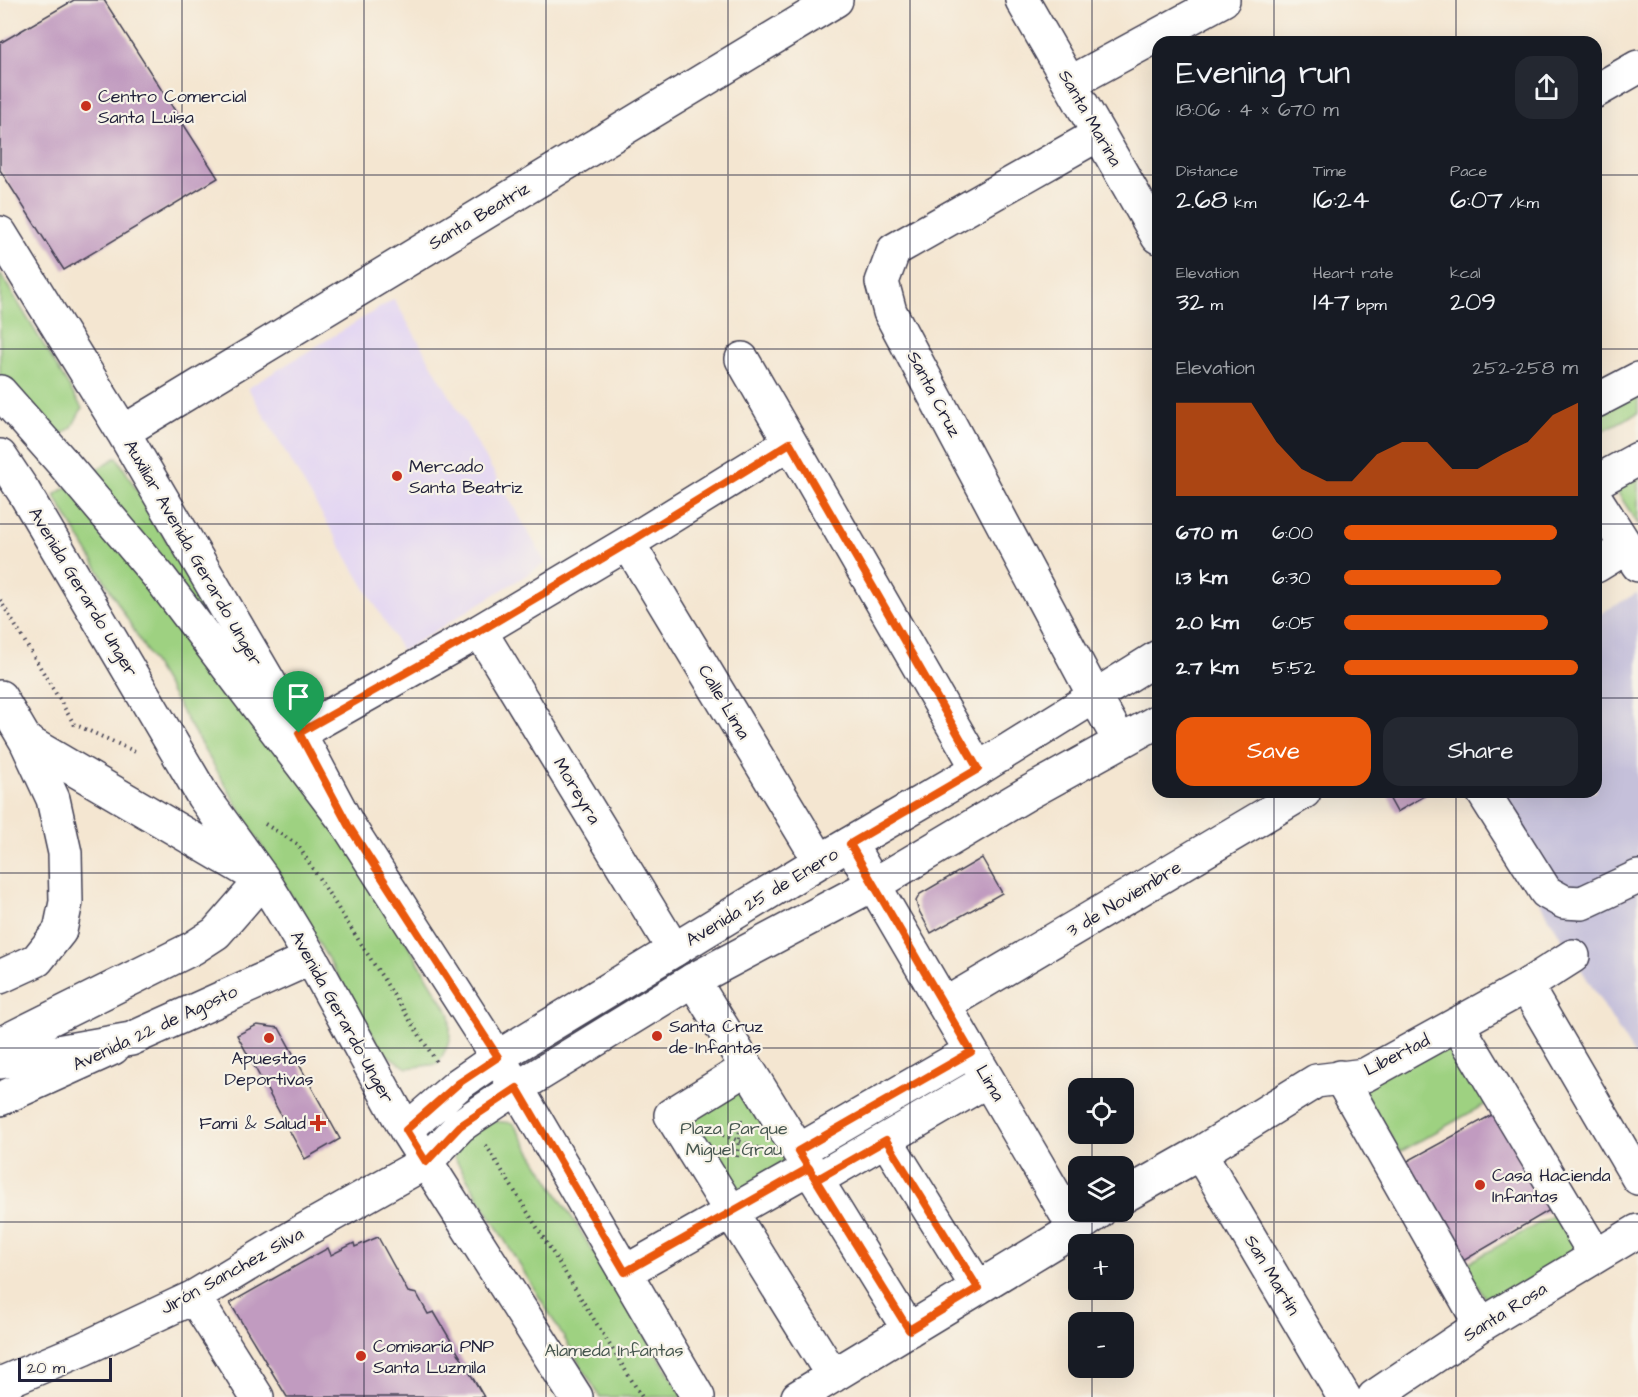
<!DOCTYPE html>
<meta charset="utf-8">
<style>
:root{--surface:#171b24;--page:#242831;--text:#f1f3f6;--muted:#9ea1a6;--accent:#ea580c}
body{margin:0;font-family:"Architects Daughter",sans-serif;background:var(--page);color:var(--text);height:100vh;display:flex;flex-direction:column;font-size:22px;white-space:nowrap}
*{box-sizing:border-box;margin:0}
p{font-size:20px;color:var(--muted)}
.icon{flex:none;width:33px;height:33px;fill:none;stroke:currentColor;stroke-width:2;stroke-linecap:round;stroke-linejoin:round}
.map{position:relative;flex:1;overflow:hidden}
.drawer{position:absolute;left:1152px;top:36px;width:450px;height:762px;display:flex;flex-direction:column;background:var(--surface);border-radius:18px;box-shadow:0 6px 24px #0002}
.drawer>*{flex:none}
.controls{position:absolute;left:1068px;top:1078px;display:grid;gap:12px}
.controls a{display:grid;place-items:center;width:66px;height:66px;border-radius:12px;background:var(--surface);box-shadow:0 6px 24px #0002;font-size:30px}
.scale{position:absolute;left:18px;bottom:15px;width:94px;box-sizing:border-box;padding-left:6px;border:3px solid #22223b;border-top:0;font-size:16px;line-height:21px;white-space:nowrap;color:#22223b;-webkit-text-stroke:4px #f7f3e8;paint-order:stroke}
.pin{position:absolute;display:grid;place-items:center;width:51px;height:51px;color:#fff;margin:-62px -26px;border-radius:50% 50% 50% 0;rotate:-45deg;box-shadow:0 0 6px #0007}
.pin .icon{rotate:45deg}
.round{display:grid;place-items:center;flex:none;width:63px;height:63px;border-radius:18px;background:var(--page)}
.summary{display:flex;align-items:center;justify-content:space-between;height:102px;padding:0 24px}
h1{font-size:33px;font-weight:600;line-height:45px}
.figures{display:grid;grid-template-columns:repeat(3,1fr);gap:9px;height:102px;padding:6px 24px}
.figures div{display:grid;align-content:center}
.figures b{font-size:26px;font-weight:600}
.figures small{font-size:16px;font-weight:400}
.figures p{font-size:16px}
.chart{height:168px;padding:12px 24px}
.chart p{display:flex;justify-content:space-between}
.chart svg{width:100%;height:108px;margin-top:6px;fill:var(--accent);opacity:.7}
.action{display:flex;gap:12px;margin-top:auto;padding:12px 24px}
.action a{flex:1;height:69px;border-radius:18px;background:var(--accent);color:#fff;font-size:24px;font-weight:600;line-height:69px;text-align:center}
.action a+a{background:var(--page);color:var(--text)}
ul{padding:0 24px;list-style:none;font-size:20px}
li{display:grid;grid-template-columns:96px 72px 1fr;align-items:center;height:45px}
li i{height:15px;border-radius:8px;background:var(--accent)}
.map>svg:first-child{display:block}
</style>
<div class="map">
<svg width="1638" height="1397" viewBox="0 0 1638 1397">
<rect width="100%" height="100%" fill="#f7f3e8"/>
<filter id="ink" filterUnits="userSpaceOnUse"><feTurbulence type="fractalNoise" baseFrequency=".0167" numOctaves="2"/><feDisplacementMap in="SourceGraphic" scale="12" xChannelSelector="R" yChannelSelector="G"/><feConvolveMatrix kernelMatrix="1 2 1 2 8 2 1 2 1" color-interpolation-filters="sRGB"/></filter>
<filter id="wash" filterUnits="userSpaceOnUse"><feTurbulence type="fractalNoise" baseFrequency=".008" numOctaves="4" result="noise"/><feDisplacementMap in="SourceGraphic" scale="24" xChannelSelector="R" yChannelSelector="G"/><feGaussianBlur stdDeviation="1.35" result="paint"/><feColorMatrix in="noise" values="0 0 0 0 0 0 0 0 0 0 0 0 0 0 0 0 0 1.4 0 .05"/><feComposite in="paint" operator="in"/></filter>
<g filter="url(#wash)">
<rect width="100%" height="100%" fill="#f4e6d1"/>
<path fill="#e2d4f3" d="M394,299L546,563L402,651L248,388Z"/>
<path fill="#c5c0da" d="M1637,593L1638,595V1061L1471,792H1596V616Z"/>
<path fill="#9ed181" stroke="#607a5e" stroke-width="1.5" d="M0,273L82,408L72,427L54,440L0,394Z
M1638,386V413L1596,434V410Z
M117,457L450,1015V1041L438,1064L407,1068L383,1052L54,495Z
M1638,467V524L1611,482Z
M1452,1036L1491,1101L1400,1152L1360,1087Z
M740,1072L796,1162L726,1203L671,1115Z
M470,1119L513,1123L684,1397H600L454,1157Z
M1559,1212L1581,1251L1489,1304L1464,1265Z"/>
<g id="blocks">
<path fill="#c19bc0" d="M74,0H104L218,178L64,270L0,170V43Z
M1386,792H1432L1397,812Z
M982,858L1002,893L931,933L918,909L916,901L920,894Z
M257,1025L279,1028L340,1139L305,1159L237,1035Z
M1499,1111L1555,1207L1463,1261L1404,1163Z
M378,1237L408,1292L417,1294L428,1314L434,1312L484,1397H287L230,1303L328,1248L331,1255L354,1243L355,1247Z"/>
</g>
</g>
<g filter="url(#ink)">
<use href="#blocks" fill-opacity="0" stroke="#423f52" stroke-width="1.5"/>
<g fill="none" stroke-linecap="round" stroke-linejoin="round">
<defs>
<path id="minor" d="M1022,0L1158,237
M1070,83L1223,0
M1596,91L1638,67
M1099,134L894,250L882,282L890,312L1095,697L1120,741
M0,233L123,432L299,733L348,825L517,1088
M742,359L978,769
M123,432L836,0
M1596,499L1638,565
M628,543L820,861
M1596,566L1627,547
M480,631L674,950
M299,733L480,631L628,543L790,443
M1483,792L1546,892L1564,902L1582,903L1638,877
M850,844L1075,1229
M693,980L909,1330
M1526,986L1638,1178
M944,1005L1304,792
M1457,1024L1596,1256
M747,1068L671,1115L833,1376
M1340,1077L1481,1325
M0,1099L113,1048
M886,1140L978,1288
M798,1151L971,1051
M1200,1153L1344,1397
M816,1180L988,1080
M1124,1196L1200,1153L1316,1081L1365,1075L1526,986L1573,956
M625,1272L809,1168
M194,1297L257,1397
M0,1384L83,1349L194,1297L305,1230L426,1162
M798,1397L1075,1229L1099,1212
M1374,1397L1481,1325L1638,1231"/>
<path id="major" d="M0,392L62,462L161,579L348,825
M1596,401L1638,379
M0,456L24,492L203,796L263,879L311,958L406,1130L576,1397
M1596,482L1638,459
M0,697L26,741L251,873
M0,977L37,960L60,931L66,902L65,853L53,799L26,741
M0,1044L193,948L216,933L263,879
M0,1062L131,1039L311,958
M517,1088L698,1397
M406,1130L459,1084L498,1057L820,861L978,769L1158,657
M426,1162L460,1126L470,1119L517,1088L693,980L887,877L1028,793L1158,721"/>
</defs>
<use href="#minor" stroke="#423f52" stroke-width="36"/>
<use href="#major" stroke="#423f52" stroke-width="36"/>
<path stroke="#423f52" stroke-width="4" stroke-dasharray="1.5 4.5" stroke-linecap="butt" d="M0,600L74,724L138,753
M265,824L297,844L436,1061
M723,1135L758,1148
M486,1145L642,1397
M737,1157L741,1119"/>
<use href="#minor" stroke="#fff" stroke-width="33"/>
<use href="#major" stroke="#fff" stroke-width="33"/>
</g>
</g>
<g fill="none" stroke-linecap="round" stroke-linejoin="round" filter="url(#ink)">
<defs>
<path id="route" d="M299,733L348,825L498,1057L459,1083L406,1130L426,1162L460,1126L517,1088L625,1272L809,1168L816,1180L886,1140L978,1288L909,1330L798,1151L971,1052L850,844L978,769L790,443L628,543L480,631L299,733"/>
</defs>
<use href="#route" stroke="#fff" stroke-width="12"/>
<use href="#route" stroke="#ea580c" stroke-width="8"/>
</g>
<path fill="none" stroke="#22223b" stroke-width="1.5" stroke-opacity="0.55" d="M182,0V1397M364,0V1397M546,0V1397M728,0V1397M910,0V1397M1092,0V1089M1274,0V42M1456,0V42M0,175H1158M1596,175H1638M0,349H1158M1596,349H1638M0,524H1158M1596,524H1638M0,698H1158M1596,698H1638M1274,792V1397M1456,792V1397M0,873H1638M0,1048H1638M1092,1134V1167M1092,1212V1245M0,1222H1638M1092,1290V1323M1092,1368V1397"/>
<g fill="#c8321e" stroke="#f7f3e8" stroke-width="2">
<circle cx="86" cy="106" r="6"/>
<circle cx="397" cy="476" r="6"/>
<circle cx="657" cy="1036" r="6"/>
<circle cx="269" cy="1038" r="6"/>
<path d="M315 1114h6v6h6v6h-6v6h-6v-6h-6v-6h6z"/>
<circle cx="1480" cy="1185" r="6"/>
<circle cx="361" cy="1356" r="6"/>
</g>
<g text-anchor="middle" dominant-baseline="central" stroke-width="4.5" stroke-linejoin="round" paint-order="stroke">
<g font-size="18" fill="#22223b" stroke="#f7f3e8" text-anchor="start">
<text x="98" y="96">Centro Comercial<tspan x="98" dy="21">Santa Luisa</tspan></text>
<text x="409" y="466">Mercado<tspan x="409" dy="21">Santa Beatriz</tspan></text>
<text x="669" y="1026">Santa Cruz<tspan x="669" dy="21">de Infantas</tspan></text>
<text x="269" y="1058" text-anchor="middle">Apuestas<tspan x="269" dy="21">Deportivas</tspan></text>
<text x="306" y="1123" text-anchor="end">Fami &amp; Salud</text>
<text x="1492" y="1175">Casa Hacienda<tspan x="1492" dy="21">Infantas</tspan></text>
<text x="373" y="1346">Comisaría PNP<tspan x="373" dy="21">Santa Luzmila</tspan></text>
</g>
<g font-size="18" fill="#22223b" stroke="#f7f3e8">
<text transform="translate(1090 118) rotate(60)">Santa Marina</text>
<text transform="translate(479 216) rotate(-31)">Santa Beatriz</text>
<text transform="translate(934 394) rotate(62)">Santa Cruz</text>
<text transform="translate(193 553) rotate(60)">Auxiliar Avenida Gerardo Unger</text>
<text transform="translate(83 592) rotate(59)">Avenida Gerardo Unger</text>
<text transform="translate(724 702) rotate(59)">Calle Lima</text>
<text transform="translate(577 791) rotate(59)">Moreyra</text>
<text transform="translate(762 897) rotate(-31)">Avenida 25 de Enero</text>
<text transform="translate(1124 899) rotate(-31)">3 de Noviembre</text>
<text transform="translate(342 1017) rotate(61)">Avenida Gerardo Unger</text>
<text transform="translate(155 1028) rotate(-25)">Avenida 22 de Agosto</text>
<text transform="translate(1397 1055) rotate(-27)">Libertad</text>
<text transform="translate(990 1083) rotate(59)">Lima</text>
<text transform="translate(232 1271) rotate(-29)">Jirón Sanchez Silva</text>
<text transform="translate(1272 1275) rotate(59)">San Martín</text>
<text transform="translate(1505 1312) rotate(-32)">Santa Rosa</text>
</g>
<g font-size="18" fill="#475750" stroke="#f7f3e8">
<text x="734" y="1128">Plaza Parque<tspan x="734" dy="21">Miguel Grau</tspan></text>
<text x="614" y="1350">Alameda Infantas</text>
</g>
</g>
</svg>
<div class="controls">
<a><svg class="icon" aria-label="locate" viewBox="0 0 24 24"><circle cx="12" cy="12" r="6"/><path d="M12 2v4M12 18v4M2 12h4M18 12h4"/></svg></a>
<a><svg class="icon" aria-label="layers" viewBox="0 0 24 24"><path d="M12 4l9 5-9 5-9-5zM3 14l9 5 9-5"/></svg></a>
<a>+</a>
<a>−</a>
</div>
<div class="scale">20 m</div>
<div class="pin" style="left:299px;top:733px;background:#1e9e55"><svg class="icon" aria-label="arrive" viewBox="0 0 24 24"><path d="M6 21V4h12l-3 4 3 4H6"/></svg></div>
<section class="drawer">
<div class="summary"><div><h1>Evening run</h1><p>18:06 · 4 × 670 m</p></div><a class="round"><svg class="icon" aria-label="share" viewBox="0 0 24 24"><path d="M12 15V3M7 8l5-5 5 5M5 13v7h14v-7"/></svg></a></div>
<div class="figures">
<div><p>Distance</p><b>2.68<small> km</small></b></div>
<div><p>Time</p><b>16:24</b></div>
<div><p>Pace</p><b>6:07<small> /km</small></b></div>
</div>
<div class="figures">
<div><p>Elevation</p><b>32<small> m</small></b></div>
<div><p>Heart rate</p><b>147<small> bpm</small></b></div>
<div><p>kcal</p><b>209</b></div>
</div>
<div class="chart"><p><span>Elevation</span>252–258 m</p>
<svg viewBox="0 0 160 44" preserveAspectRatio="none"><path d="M0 44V6L10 6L20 6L30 6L40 22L50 33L60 38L70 38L80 27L90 22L100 22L110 33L120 33L130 27L140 22L150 11L160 6V44z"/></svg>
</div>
<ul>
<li><b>670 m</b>6:00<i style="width:91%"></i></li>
<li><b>1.3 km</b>6:30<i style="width:67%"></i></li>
<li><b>2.0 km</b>6:05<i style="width:87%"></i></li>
<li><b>2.7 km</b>5:52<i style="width:100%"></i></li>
</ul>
<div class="action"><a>Save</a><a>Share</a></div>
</section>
</div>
